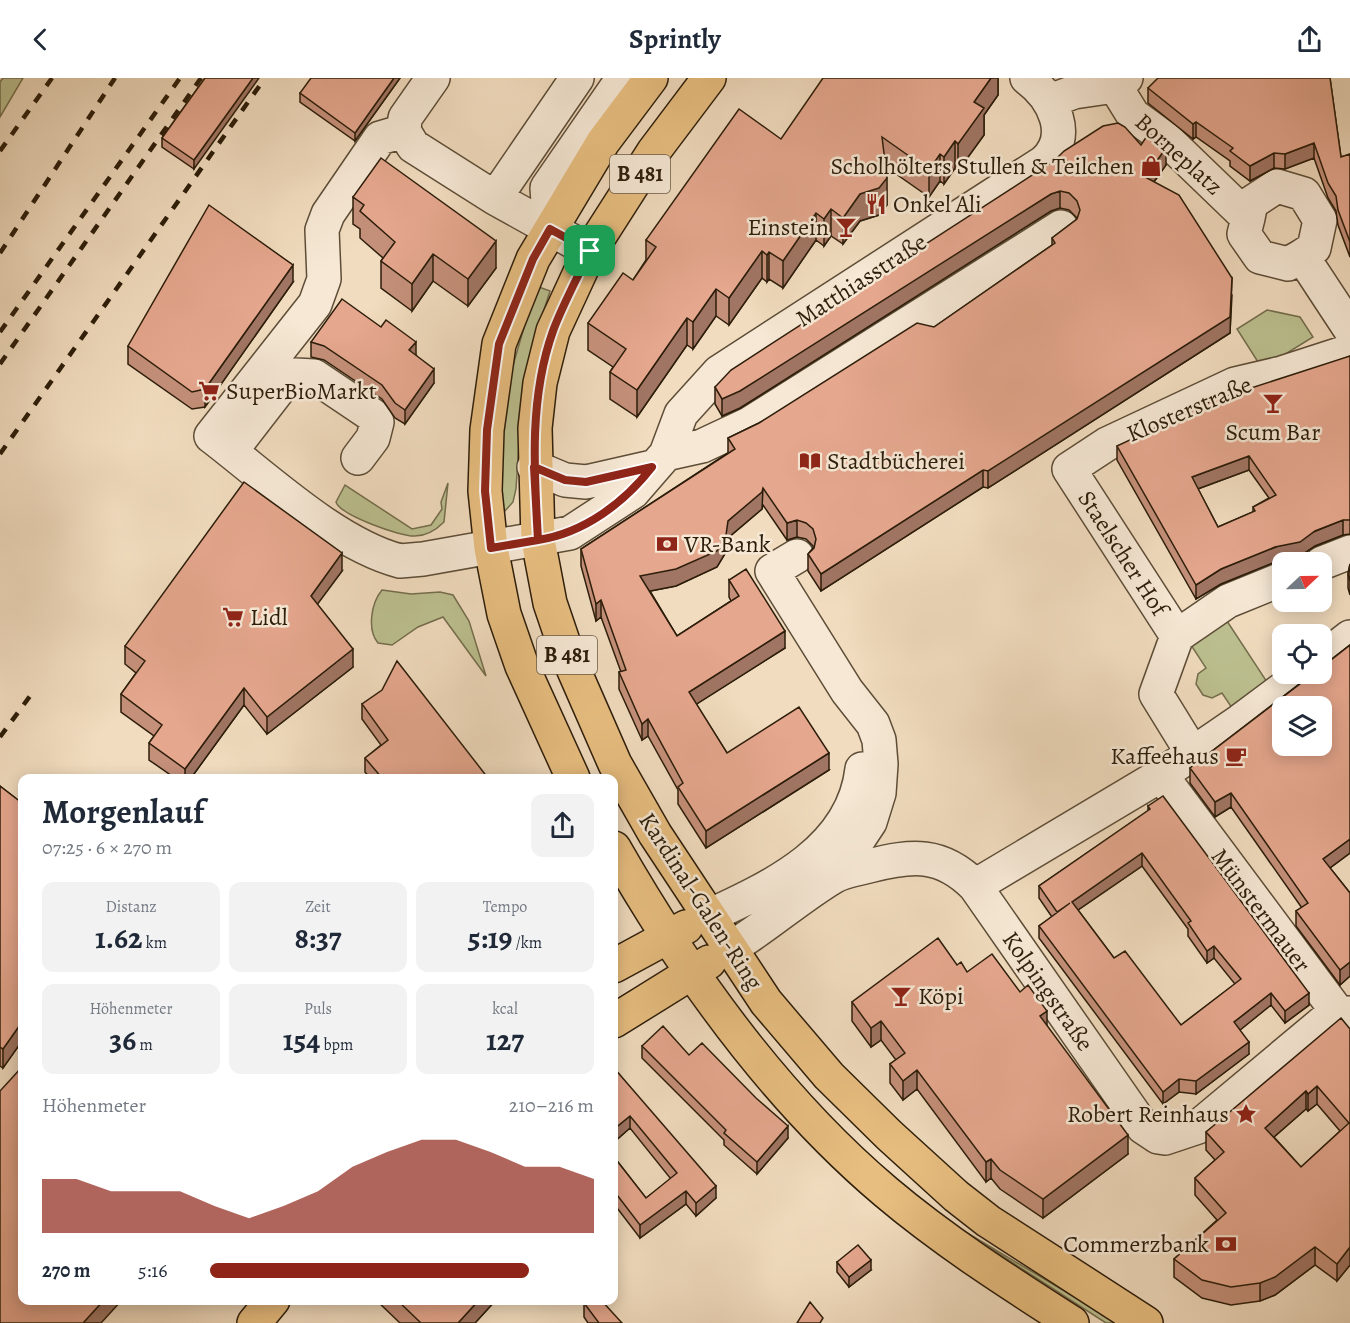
<!DOCTYPE html>
<html lang="de">
<meta charset="utf-8">
<style>
:root{--surface:#fff;--page:#f2f2f3;--text:#1f2937;--muted:#747a83;--accent:#8f2418}
body{margin:0;font-family:Alegreya,serif;background:var(--page);color:var(--text);height:100vh;display:flex;flex-direction:column;font-size:22px;white-space:nowrap}
*{box-sizing:border-box;margin:0}
p{font-size:20px;color:var(--muted)}
.icon{flex:none;width:33px;height:33px;fill:none;stroke:currentColor;stroke-width:2;stroke-linecap:round;stroke-linejoin:round}
.map{position:relative;flex:1;overflow:hidden}
.drawer{position:absolute;left:18px;top:696px;width:600px;height:531px;display:flex;flex-direction:column;background:var(--surface);border-radius:12px;box-shadow:0 3px 15px #0003}
.drawer>*{flex:none}
.needle{width:39px;rotate:68deg}
.controls{position:absolute;left:1272px;top:474px;display:grid;gap:12px}
.controls a{display:grid;place-items:center;width:60px;height:60px;border-radius:12px;background:var(--surface);box-shadow:0 3px 15px #0003;font-size:30px}
.pin{position:absolute;display:grid;place-items:center;width:51px;height:51px;color:#fff;margin:-26px;border-radius:12px;box-shadow:0 3px 9px #0006}
.round{display:grid;place-items:center;flex:none;width:63px;height:63px;border-radius:12px;background:var(--page)}
.head{display:flex;align-items:center;justify-content:space-between;height:102px;padding:0 24px}
h1{font-size:33px;font-weight:600;line-height:45px}
.metrics{display:grid;grid-template-columns:repeat(3,1fr);gap:9px;height:102px;padding:6px 24px}
.metrics div{display:grid;align-content:center;border-radius:12px;background:var(--page);text-align:center}
.metrics b{font-size:30px;font-weight:600}
.metrics small{font-size:16px;font-weight:400}
.metrics p{font-size:16px}
.chart{height:168px;padding:12px 24px}
.chart p{display:flex;justify-content:space-between}
.chart svg{width:100%;height:108px;margin-top:6px;fill:var(--accent);opacity:.7}
ul{padding:0 24px;list-style:none;font-size:20px}
li{display:grid;grid-template-columns:96px 72px 1fr;align-items:center;height:45px}
li i{height:15px;border-radius:8px;background:var(--accent)}
header{display:flex;justify-content:space-between;align-items:center;height:78px;padding:0 24px;background:var(--surface);font-size:27px;font-weight:600}
.map>svg:first-child{display:block}
</style>
<header><svg class="icon" aria-label="back" viewBox="0 0 24 24"><path d="M15 5l-7 7 7 7"/></svg>Sprintly<svg class="icon" aria-label="share" viewBox="0 0 24 24"><path d="M12 15V3M7 8l5-5 5 5M5 13v7h14v-7"/></svg></header>
<div class="map">
<svg width="1350" height="1245" viewBox="0 0 1350 1245">
<rect width="100%" height="100%" fill="#f1dcbf"/>
<filter id="stains"><feTurbulence type="fractalNoise" baseFrequency=".00333" numOctaves="4"/><feColorMatrix values="0 0 0 0 .2 0 0 0 0 .09 0 0 0 0 .02 0 0 0 .5 -.17"/></filter>
<radialGradient id="worn" r=".72"><stop offset=".6" stop-color="#630" stop-opacity="0"/><stop offset="1" stop-color="#630" stop-opacity=".3"/></radialGradient>
<path fill="#bcc090" stroke="#746e4d" stroke-width="1.5" d="M3,0H23L0,39V4Z
M536,208L550,213L537,254L520,350L516,411L513,424L504,434L501,433L499,390L503,322Z
M1267,232L1300,239L1313,259L1271,285L1258,284L1237,251Z
M448,405L444,444C437,451 426,458 415,458C401,459 340,437 336,424L345,407L412,451L431,447L442,431L441,424Z
M382,512L411,516L440,514L453,517L469,543L486,598L443,539L418,549L392,567L378,565C367,552 371,525 382,512Z
M1225,540L1269,607L1234,633L1222,615L1212,620L1203,617L1196,606L1198,596L1206,590L1189,564Z
M959,1150L1118,1245H1106Z"/>
<g fill="none" stroke-linecap="round" stroke-linejoin="round">
<defs>
<path id="minor" d="M433,0L405,40L404,53L413,68L495,120L590,173
M1115,8L1133,37L1166,61L1248,140L1244,156L1260,179L1288,186L1302,178L1350,251
M1050,23L1074,14L1115,8L1126,0
M404,53L380,60L328,136L322,152L324,201L315,226L211,358C265,399 335,466 400,483L423,481L570,455L633,414L666,376L681,336L719,294L1044,84C1073,59 1054,20 1027,0
M495,120L577,0
M1248,140L1251,125L1277,108L1304,116L1320,142L1314,170L1302,178
M550,151L547,110L623,0
M231,373L286,302L295,297L314,298L372,337L377,344L373,360L358,380
M666,376L702,368L749,346L1061,149
M534,389L565,402L586,404L652,389
M797,478L772,493L847,613L873,646L879,662L881,686L879,715L870,744L835,797
M1322,485L1350,474
M1177,558L1069,391L1107,366L1235,306L1282,295L1350,273
M1322,581L1350,559
M1193,676L1156,616L1177,558L1228,523L1282,501
M1161,697L1339,936
M975,808L1161,697L1240,643L1303,596
M709,838C774,808 853,771 862,691
M731,870C767,848 798,820 833,799C843,793 858,791 869,788C912,777 941,774 975,808L1143,1049L1158,1059L1165,1060L1198,1049L1326,942L1339,936L1350,935"/>
<path id="major" d="M709,0L654,73L590,173L553,253L540,305L535,350L538,462L550,525L569,581L615,686L655,756L766,924L829,998L889,1057L956,1118L988,1143L1146,1245
M573,700L522,588L504,536L491,470L485,413L487,352L499,266L533,181L603,64L651,0
M614,770C685,894 776,1021 886,1114C944,1163 1008,1204 1072,1245
M614,888L686,849
M614,943L709,884
M254,1245L273,1222"/>
</defs>
<use href="#minor" stroke="#5d4d37" stroke-width="36"/>
<use href="#major" stroke="#2c1d0a" stroke-width="36"/>
<use href="#minor" stroke="#f6e8d5" stroke-width="33"/>
<use href="#major" stroke="#e8be80" stroke-width="33"/>
<path stroke="#2c1d0a" stroke-width="4.5" stroke-dasharray="10 10" stroke-linecap="butt" d="M0,73L52,0
M0,175L115,0
M0,254L180,0
M0,286L201,0
M0,376L265,0
M0,659L33,614
M0,721L9,708"/>
</g>
<path fill="#c5907a" stroke="#2c1d0a" stroke-width="1.5" fill-rule="evenodd" d="M205,0L194,91L162,69V60Z
M400,0L355,63L300,24V15Z
M998,0V17L984,37V57L958,93L955,90L944,106L940,103L929,119L886,89L887,127L879,137L860,143L843,166L831,158L824,168L816,162L783,210L769,201L767,204L762,200L729,247L716,238L693,271L687,267L637,339L610,321V294L613,289L588,272V245L633,202L646,182V162L781,61Z
M1330,0L1341,79L1350,76V179L1338,147L1336,133L1328,120L1314,80L1285,91L1274,90L1250,103L1230,88V83L1196,59L1193,61L1148,25V10Z
M1141,67L1166,87L1154,104L1232,217L1230,255L988,410L983,409L821,513L808,493V476L813,470V468L806,461L797,459L787,462L763,427L762,431L728,460L726,474L717,489L676,508L650,513L677,558L731,523L729,519V502L785,570L696,626L727,675L829,692L706,770L678,726V712L648,658L642,662L619,611V594H621L601,539L596,543L581,488V471L728,375V360L759,345L934,249L1052,167V160L1077,141V140L1069,132L1060,130L1051,133L740,330L722,338L715,326V309Z
M353,119L496,190L468,228L433,203L412,233L381,210V183L383,180L360,160V151L353,146Z
M293,204L205,329L192,331L128,286V268Z
M311,264L416,277L434,305L405,346L395,340L382,321L324,282L311,279Z
M1350,278V456L1343,457L1315,468L1300,478L1275,484L1221,506L1196,521L1117,382V368ZM1249,392L1269,420L1253,429V434L1218,449L1198,411Z
M1350,486V517L1348,510V496Z
M342,493L317,526L353,589L267,656L244,627L191,700H175L149,682V665L154,658L121,634V616L136,595L125,586V568Z
M1350,567V775L1330,790L1350,815V898L1340,907L1296,848V833L1302,830L1231,729L1215,739L1190,705V690Z
M362,626L488,700H370L365,694V680L381,667L362,641Z
M0,708L22,725V963L3,990L0,988Z
M1148,728L1309,927L1285,945L1271,927L1239,952L1249,976L1196,1016L1179,1014L1163,1026L1039,860V848L1052,839L1039,820V808L1148,733ZM1142,788L1188,851V858L1207,885L1214,880L1235,906L1181,947L1114,880L1078,832Z
M957,887L967,894L1020,914L1047,948L1128,1076L1043,1140L1000,1111L991,1100L986,1104L917,1011L903,1022L890,1005V986L896,982L881,962L871,969L852,943V924Z
M1350,951V1187L1337,1203L1315,1187L1275,1217L1260,1223L1231,1227L1202,1220L1174,1199V1181L1217,1142L1195,1117V1100L1215,1082L1206,1072V1054ZM1317,1026L1340,1053L1301,1089L1274,1059L1306,1031L1308,1033Z
M642,968L689,977L788,1060L757,1096L724,1067V1062L642,980Z
M614,990L716,1120L696,1138L686,1126L640,1160L614,1126V1079L646,1120L671,1101L630,1050L614,1064Z
M837,1184L871,1192L849,1209L837,1194Z
M376,1222H496L475,1245H400Z
M584,1225L622,1245H588L584,1239Z"/>
<path fill="#a07563" stroke="#2c1d0a" stroke-width="1.5" d="M253,0H259L194,91V82Z
M394,0H400L355,63V55Z
M991,0H998V17L984,37V57L958,93V66L974,24Z
M1196,44V59L1193,61V46Z
M955,63V90L944,106V79Z
M1314,65V80L1285,91V76Z
M1166,70V87L1145,116V99Z
M1274,75V90L1250,103V88Z
M940,76V103L929,119V92Z
M887,100V127L879,137L860,143L843,166V140L860,116Z
M1060,113V130L1051,133L740,330L722,338V321L1051,116Z
M831,131V158L824,168V141Z
M816,135V162L783,210V183Z
M496,163V190L468,228V201Z
M762,173V200L729,247V220Z
M769,174V201L767,204V177Z
M433,176V203L412,233V206Z
M293,187V204L205,329V311Z
M1232,200L1230,255L988,410V393Z
M716,211V238L693,271V244Z
M687,240V267L637,339V312Z
M416,264V279L409,272Z
M434,291V305L405,346V332Z
M1249,378V392L1192,413V399Z
M983,392V409L821,513V496Z
M763,410L762,431L728,460L726,474L717,489L676,508L640,515V498L728,443Z
M797,442V459L787,462V445Z
M1343,442V457L1315,468L1300,478L1275,484L1221,506L1196,521V507L1221,491Z
M342,475V493L311,535V518Z
M601,522V539L596,543V526Z
M785,553V570L689,631V614Z
M353,571V589L267,656V639Z
M244,610V627L191,700H185V691Z
M648,641V658L642,662V646Z
M829,675V692L706,770V753Z
M1231,715V729L1215,739V724Z
M1350,761V775L1323,795V781Z
M1142,775V788L1072,836V824Z
M1214,868V880L1207,885V873Z
M1350,884V898L1340,907V892Z
M1271,915V927L1234,957V944Z
M1309,915V927L1285,945V933Z
M1047,933V952L1040,938Z
M881,943V962L871,969V950Z
M22,944V963L3,990V971Z
M1249,964V976L1196,1016V1003Z
M917,992V1011L903,1022V1003Z
M1179,1001V1014L1163,1026V1014Z
M1317,1008V1026L1308,1033V1016Z
M1306,1013V1031L1265,1067V1050Z
M630,1038V1050L614,1064V1051Z
M788,1048V1060L757,1096V1084Z
M1128,1057V1076L1043,1140V1121Z
M991,1081V1100L986,1104V1084Z
M716,1108V1120L696,1138V1125Z
M686,1113V1126L640,1160V1147Z
M1315,1169V1187L1275,1217L1260,1223V1205Z
M1350,1169V1187L1337,1203V1186Z
M871,1182V1192L849,1209V1199Z
M104,1222H122L101,1245H83Z
M479,1222H496L475,1245H458Z"/>
<path fill="#e5a78e" stroke="#2c1d0a" stroke-width="1.5" fill-rule="evenodd" d="M205,0H253L194,82L162,60Z
M311,0H394L355,55L300,15Z
M823,0H991L974,24L984,30L958,66L955,63L944,79L940,76L929,92L882,59L887,100L879,110L860,116L843,140L831,131L824,141L816,135L783,183L769,174L767,177L762,173L729,220L716,211L693,244L687,240L637,312L610,294L626,271L588,245L623,195L633,202L656,169L646,162L739,31L781,61Z
M1158,0H1330L1341,79L1350,76V164L1338,132L1336,118L1328,105L1314,65L1285,76L1274,75L1250,88L1230,73L1233,70L1196,44L1193,46L1148,10Z
M1118,45L1125,49L1141,67L1149,55L1166,70L1145,99L1179,117L1232,200L1230,239L988,393L983,392L821,496L808,476L814,470L816,461L813,451L806,445L797,442L787,445L763,410L762,414L728,443L726,457L717,473L676,491L640,498L677,558L739,518L729,502L746,491L785,553L689,614L727,675L799,629L829,675L706,753L678,709L683,705L648,641L642,646L619,594L626,592L601,522L596,526L581,471L735,371L728,360L759,345L917,245L934,249L1055,165L1052,160L1077,141L1080,132L1077,123L1069,115L1060,113L1051,116L740,313L722,321L715,309L731,292L1054,83L1064,73L1103,48Z
M381,80L496,163L468,201L433,176L412,206L381,183L395,164L360,133L364,127L353,119Z
M209,127L293,187L205,311L192,314L128,268Z
M342,221L381,249L386,242L416,264L409,272L434,291L405,332L395,325L382,307L324,268L311,264Z
M1350,278V442H1343L1315,453L1300,464L1275,469L1221,491L1196,507L1117,368L1214,322ZM1249,378L1276,417L1253,429L1255,433L1218,449L1192,399Z
M244,404L342,475L311,518L353,571L267,639L244,610L185,691L149,665L162,647L121,616L145,583L125,568Z
M1350,486V503L1348,496Z
M1350,567V761L1323,781L1350,815V884L1340,892L1296,833L1308,825L1231,715L1215,724L1190,690L1313,596H1322V589ZM1282,628H1322V668H1282Z
M397,583L488,700H382L365,680L388,662L362,626L382,612Z
M0,708L22,725V944L3,971L0,969Z
M1163,718L1309,915L1285,933L1271,915L1234,944L1249,964L1196,1003L1179,1001L1163,1014L1039,848L1070,825L1057,834L1039,808L1150,731L1148,728ZM1142,775L1191,843L1188,845L1207,873L1214,868L1241,901L1181,947L1125,873L1114,880L1072,824Z
M938,860L957,887L961,884L967,894L992,876L1020,914L1028,907L1047,933L1040,938L1128,1057L1043,1121L1000,1092L991,1081L986,1084L917,992L903,1003L890,986L905,975L881,943L871,950L852,924Z
M1341,940L1350,951V1169L1337,1186L1315,1169L1275,1199L1260,1205L1231,1209L1202,1202L1174,1181L1226,1135L1195,1100L1224,1074L1206,1054ZM1317,1008L1349,1045L1301,1089L1265,1050L1306,1013L1308,1016Z
M663,948L689,977L702,965L756,1020L788,1048L757,1084L724,1055L726,1052L642,968Z
M22,989V1222H104L83,1245H0V1013Z
M614,990L716,1108L696,1125L686,1113L640,1147L614,1113V1079L646,1120L677,1095L630,1038L614,1051Z
M858,1167L871,1182L849,1199L837,1184Z
M397,1222H479L458,1245H421Z
M587,1222H601L622,1245H599L584,1225Z
M810,1224L823,1240L820,1245H797Z"/>
<g fill="none" stroke-linecap="round" stroke-linejoin="round">
<defs>
<path id="route" d="M590,173C578,199 563,226 553,253C529,320 534,393 538,462C584,455 624,425 652,389L586,404L565,402L534,389L538,462L491,470L485,413L487,352L499,266L533,181L550,151L590,173"/>
</defs>
<use href="#route" stroke="#fff" stroke-width="12"/>
<use href="#route" stroke="#8f2418" stroke-width="8"/>
</g>
<defs>
<symbol id="shop-bare" viewBox="-9 -9 18 18"><path d="M-5-2.5h2.3a2.7 3.5 0 0 1 5.4 0H5L5.5 6h-11ZM-1.5-2.5h3a1.5 2.3 0 0 0-3 0Z" fill="#8f2418" stroke="#f6e8d5" stroke-width="2.5" paint-order="stroke"/></symbol>
<symbol id="restaurant-bare" viewBox="-9 -9 18 18"><path d="M-5-6h1v4h1v-4h1v4h1v-4h1v5L-1.5 .5V6h-2V.5L-5-1ZM5-6V6H3V1.5H1.5Q1.5-4 5-6Z" fill="#8f2418" stroke="#f6e8d5" stroke-width="2.5" paint-order="stroke"/></symbol>
<symbol id="bar-bare" viewBox="-9 -9 18 18"><path d="M-6-5H6L.8 .8V4.5H3.5V6h-7V4.5H-.8V.8Z" fill="#8f2418" stroke="#f6e8d5" stroke-width="2.5" paint-order="stroke"/></symbol>
<symbol id="supermarket-bare" viewBox="-9 -9 18 18"><path d="M-6-5.5h2.5l.6 2H6L4.5 2H-2.5L-4.4-4H-6ZM-1.5 3.2a1.3 1.3 0 1 0 .1 0ZM3 3.2a1.3 1.3 0 1 0 .1 0Z" fill="#8f2418" stroke="#f6e8d5" stroke-width="2.5" paint-order="stroke"/></symbol>
<symbol id="library-bare" viewBox="-9 -9 18 18"><path d="M-6-4Q-3-5.5-.7-3.5V5Q-3 3-6 4ZM6-4Q3-5.5 .7-3.5V5Q3 3 6 4Z" fill="#8f2418" stroke="#f6e8d5" stroke-width="2.5" paint-order="stroke"/></symbol>
<symbol id="bank-bare" viewBox="-9 -9 18 18"><path d="M-6-4H6V4H-6ZM0-2.3a2.3 2.3 0 1 0 0 4.6a2.3 2.3 0 1 0 0-4.6Z" fill="#8f2418" stroke="#f6e8d5" stroke-width="2.5" paint-order="stroke"/></symbol>
<symbol id="cafe-bare" viewBox="-9 -9 18 18"><path d="M-5.5-4.5H6V0H3Q3 3.5 0 3.5H-2.5Q-5.5 3.5-5.5 0ZM3-3.2v2h1.7v-2ZM-6 4.5H4V6H-6Z" fill="#8f2418" stroke="#f6e8d5" stroke-width="2.5" paint-order="stroke"/></symbol>
<symbol id="sight-bare" viewBox="-9 -9 18 18"><path d="M0-6L1.8-2.2L6-1.7L2.9 1.2L3.7 5.4L0 3.3L-3.7 5.4L-2.9 1.2L-6-1.7L-1.8-2.2Z" fill="#8f2418" stroke="#f6e8d5" stroke-width="2.5" paint-order="stroke"/></symbol>
</defs>
<g fill-rule="evenodd">
<use href="#shop-bare" x="1136" y="73" width="30" height="30"/>
<use href="#restaurant-bare" x="861" y="111" width="30" height="30"/>
<use href="#bar-bare" x="831" y="134" width="30" height="30"/>
<use href="#supermarket-bare" x="194" y="298" width="30" height="30"/>
<use href="#bar-bare" x="1258" y="310" width="30" height="30"/>
<use href="#library-bare" x="795" y="368" width="30" height="30"/>
<use href="#bank-bare" x="652" y="451" width="30" height="30"/>
<use href="#supermarket-bare" x="218" y="524" width="30" height="30"/>
<use href="#cafe-bare" x="1221" y="663" width="30" height="30"/>
<use href="#bar-bare" x="886" y="903" width="30" height="30"/>
<use href="#sight-bare" x="1231" y="1021" width="30" height="30"/>
<use href="#bank-bare" x="1211" y="1151" width="30" height="30"/>
</g>
<g text-anchor="middle" dominant-baseline="central" stroke-width="5" stroke-linejoin="round" paint-order="stroke">
<g fill="#f6e8d5" stroke="#695a47" stroke-width="1.5">
<rect x="610" y="77" width="60" height="38" rx="4.5"/>
<rect x="537" y="558" width="60" height="38" rx="4.5"/>
</g>
<g font-size="22" font-weight="bold" fill="#2c1d0a">
<text x="640" y="96">B 481</text>
<text x="567" y="577">B 481</text>
</g>
<g font-size="24" fill="#2c1d0a" stroke="#f6e8d5">
<text transform="translate(1179 76) rotate(42)">Borneplatz</text>
<text transform="translate(861 202) rotate(-33)">Matthiasstraße</text>
<text transform="translate(1189 331) rotate(-23)">Klosterstraße</text>
<text transform="translate(1123 475) rotate(57)">Staelscher Hof</text>
<text transform="translate(701 823) rotate(57)">Kardinal-Galen-Ring</text>
<text transform="translate(1261 832) rotate(53)">Münstermauer</text>
<text transform="translate(1048 913) rotate(55)">Kolpingstraße</text>
</g>
<g font-size="24" fill="#2c1d0a" stroke="#f6e8d5" text-anchor="start">
<text x="1134" y="88" text-anchor="end">Scholhölters Stullen &amp; Teilchen</text>
<text x="893" y="126">Onkel Ali</text>
<text x="829" y="149" text-anchor="end">Einstein</text>
<text x="226" y="313">SuperBioMarkt</text>
<text x="1273" y="354" text-anchor="middle">Scum Bar</text>
<text x="827" y="383">Stadtbücherei</text>
<text x="684" y="466">VR-Bank</text>
<text x="250" y="539">Lidl</text>
<text x="1219" y="678" text-anchor="end">Kaffeehaus</text>
<text x="918" y="918">Köpi</text>
<text x="1229" y="1036" text-anchor="end">Robert Reinhaus</text>
<text x="1209" y="1166" text-anchor="end">Commerzbank</text>
</g>
</g>
<rect width="100%" height="100%" filter="url(#stains)"/>
<rect width="100%" height="100%" fill="url(#worn)"/>
</svg>
<div class="controls">
<a><svg class="needle" viewBox="-14 -14 28 28"><path d="M0-13l5 13h-10z" fill="#e53935"/><path d="M0 13l5-13h-10z" fill="#747a83"/></svg></a>
<a><svg class="icon" aria-label="locate" viewBox="0 0 24 24"><circle cx="12" cy="12" r="6"/><path d="M12 2v4M12 18v4M2 12h4M18 12h4"/></svg></a>
<a><svg class="icon" aria-label="layers" viewBox="0 0 24 24"><path d="M12 4l9 5-9 5-9-5zM3 14l9 5 9-5"/></svg></a>
</div>
<div class="pin" style="left:590px;top:173px;background:#1e9e55"><svg class="icon" aria-label="arrive" viewBox="0 0 24 24"><path d="M6 21V4h12l-3 4 3 4H6"/></svg></div>
<section class="drawer">
<div class="head"><div><h1>Morgenlauf</h1><p>07:25 · 6 × 270 m</p></div><a class="round"><svg class="icon" aria-label="share" viewBox="0 0 24 24"><path d="M12 15V3M7 8l5-5 5 5M5 13v7h14v-7"/></svg></a></div>
<div class="metrics">
<div><p>Distanz</p><b>1.62<small> km</small></b></div>
<div><p>Zeit</p><b>8:37</b></div>
<div><p>Tempo</p><b>5:19<small> /km</small></b></div>
</div>
<div class="metrics">
<div><p>Höhenmeter</p><b>36<small> m</small></b></div>
<div><p>Puls</p><b>154<small> bpm</small></b></div>
<div><p>kcal</p><b>127</b></div>
</div>
<div class="chart"><p><span>Höhenmeter</span>210–216 m</p>
<svg viewBox="0 0 160 44" preserveAspectRatio="none"><path d="M0 44V22L10 22L20 27L30 27L40 27L50 33L60 38L70 33L80 27L90 17L100 11L110 6L120 6L130 11L140 17L150 17L160 22V44z"/></svg>
</div>
<ul>
<li><b>270 m</b>5:16<i style="width:83%"></i></li>
</ul>
</section>
</div>
